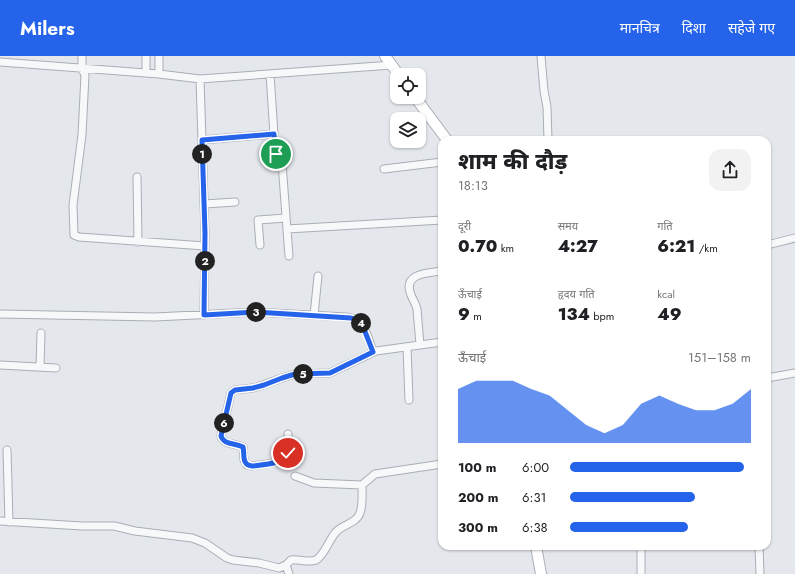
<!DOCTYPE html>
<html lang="hi">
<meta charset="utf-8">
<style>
:root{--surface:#fff;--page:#f2f2f2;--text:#202124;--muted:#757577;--accent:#2563eb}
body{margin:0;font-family:Jost,"Noto Sans Devanagari",sans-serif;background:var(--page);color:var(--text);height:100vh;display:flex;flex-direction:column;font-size:15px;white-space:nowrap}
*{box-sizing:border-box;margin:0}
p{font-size:13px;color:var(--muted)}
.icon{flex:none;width:22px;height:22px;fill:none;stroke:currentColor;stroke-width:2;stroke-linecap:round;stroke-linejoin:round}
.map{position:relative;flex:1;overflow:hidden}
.sheet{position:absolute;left:438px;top:80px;width:333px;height:414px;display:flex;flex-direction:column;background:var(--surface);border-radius:12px;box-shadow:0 1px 3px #0004}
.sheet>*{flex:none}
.controls{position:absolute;left:390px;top:12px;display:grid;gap:8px}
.controls a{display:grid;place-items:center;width:36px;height:36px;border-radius:8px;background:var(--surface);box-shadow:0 1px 3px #0004;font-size:20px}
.pin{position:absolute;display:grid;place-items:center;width:34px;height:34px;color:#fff;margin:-17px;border:2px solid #fff;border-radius:50%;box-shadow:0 1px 4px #0007}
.km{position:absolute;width:20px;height:20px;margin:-10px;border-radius:50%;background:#222;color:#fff;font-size:11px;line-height:20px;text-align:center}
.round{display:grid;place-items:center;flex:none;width:42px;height:42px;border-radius:12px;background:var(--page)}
.summary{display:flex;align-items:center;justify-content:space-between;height:68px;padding:0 20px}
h1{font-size:22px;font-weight:800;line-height:30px}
.figures{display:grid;grid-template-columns:repeat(3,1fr);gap:6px;height:68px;padding:4px 20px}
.figures div{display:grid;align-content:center}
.figures b{font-size:17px;font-weight:800}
.figures small{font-size:11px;font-weight:400}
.figures p{font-size:11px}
.chart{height:112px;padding:8px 20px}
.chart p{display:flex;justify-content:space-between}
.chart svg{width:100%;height:72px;margin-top:4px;fill:var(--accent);opacity:.7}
ul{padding:0 20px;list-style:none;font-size:13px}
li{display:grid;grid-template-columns:64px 48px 1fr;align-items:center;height:30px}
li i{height:10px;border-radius:5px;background:var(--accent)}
header{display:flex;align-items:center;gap:24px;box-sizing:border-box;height:56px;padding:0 20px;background:var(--accent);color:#fff}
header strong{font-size:19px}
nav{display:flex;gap:22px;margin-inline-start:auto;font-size:14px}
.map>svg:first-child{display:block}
</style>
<header>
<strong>Milers</strong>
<nav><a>मानचित्र</a><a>दिशा</a><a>सहेजे गए</a></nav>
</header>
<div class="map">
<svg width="795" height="518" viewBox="0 0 795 518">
<rect width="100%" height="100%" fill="#e4e7ec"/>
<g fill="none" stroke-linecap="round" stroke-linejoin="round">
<defs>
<path id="street" d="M82,0V13L85,19L82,79L73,149L74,179L79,181L205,190
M541,0L544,35L547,51L548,84
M0,6L159,18L200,23L392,9
M146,17V0
M159,18V0
M270,18L275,94C276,99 281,101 282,107L289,200
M200,23L205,177L204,259
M202,84L274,78
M384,113L442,106
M137,121L138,186
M204,148L235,146
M287,173L442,164
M260,189L258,164L286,162
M767,189L795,182
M0,258L155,261L255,256L346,261C366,263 367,280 373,296
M314,259L318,220
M420,289L417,253C416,248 413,244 411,239C402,217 428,217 442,215
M407,291L409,344
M0,309L56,312
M40,311L41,277
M767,322L795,317
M288,378C288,384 291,395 288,400C284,407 259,409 251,410L247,409L244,404L243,391C235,387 224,389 221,380L231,337L235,334L253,332L263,329L282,322L295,318L330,317L376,295L442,286
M7,394L9,466
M295,420L314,427L362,429L375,418L442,408
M0,465L82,470H114L135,475L192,482L205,487L227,502L233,504L259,507L279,512L286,509L291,504C299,503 309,507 316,504C324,500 330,482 336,476C343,468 356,468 360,457C363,449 362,438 362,429
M759,490L760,518
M286,509L289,518
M641,518V490"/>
<path id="secondary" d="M385,0L399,19
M415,41L447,84
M536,490L541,518"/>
</defs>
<use href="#street" stroke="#a9aeb7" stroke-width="9"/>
<use href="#secondary" stroke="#a9aeb7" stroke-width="12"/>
<use href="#street" stroke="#f7f8fa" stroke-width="7"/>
<use href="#secondary" stroke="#fff" stroke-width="10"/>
</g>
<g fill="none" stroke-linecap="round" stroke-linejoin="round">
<defs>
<path id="route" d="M276,98L274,78L202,84L205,177L204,259L256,256L351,262L360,265L362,268L373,296L330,317L295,318L282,322L264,329L253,332L235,334L231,337L221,380C224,389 235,387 243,391C245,398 241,409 252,410C261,409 286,408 288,397"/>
</defs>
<use href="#route" stroke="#fff" stroke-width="8"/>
<use href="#route" stroke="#2563eb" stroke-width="5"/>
</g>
</svg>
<div class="controls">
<a><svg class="icon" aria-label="locate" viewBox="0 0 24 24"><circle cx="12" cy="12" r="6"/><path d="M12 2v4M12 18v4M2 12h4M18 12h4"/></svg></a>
<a><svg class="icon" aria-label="layers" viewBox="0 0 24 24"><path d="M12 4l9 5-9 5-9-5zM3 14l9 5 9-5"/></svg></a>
</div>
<div class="pin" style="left:276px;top:98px;background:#1e9e55"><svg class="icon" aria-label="arrive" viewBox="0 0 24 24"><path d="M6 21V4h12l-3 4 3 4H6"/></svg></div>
<div class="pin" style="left:288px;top:397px;background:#d93025"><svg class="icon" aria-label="check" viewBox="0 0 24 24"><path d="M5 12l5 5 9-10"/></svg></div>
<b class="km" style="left:202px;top:98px">1</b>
<b class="km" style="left:205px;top:205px">2</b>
<b class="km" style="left:256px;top:256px">3</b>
<b class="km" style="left:361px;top:267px">4</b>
<b class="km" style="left:303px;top:318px">5</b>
<b class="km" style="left:224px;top:367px">6</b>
<section class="sheet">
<div class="summary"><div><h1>शाम की दौड़</h1><p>18:13</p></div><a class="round"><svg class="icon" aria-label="share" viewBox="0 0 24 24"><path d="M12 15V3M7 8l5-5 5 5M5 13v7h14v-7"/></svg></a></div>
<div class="figures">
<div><p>दूरी</p><b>0.70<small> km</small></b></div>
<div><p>समय</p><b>4:27</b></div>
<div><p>गति</p><b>6:21<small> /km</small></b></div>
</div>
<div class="figures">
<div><p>ऊँचाई</p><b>9<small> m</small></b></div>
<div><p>हृदय गति</p><b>134<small> bpm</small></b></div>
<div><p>kcal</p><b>49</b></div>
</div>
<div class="chart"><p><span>ऊँचाई</span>151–158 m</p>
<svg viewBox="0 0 160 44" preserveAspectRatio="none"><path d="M0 44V11L10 6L20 6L30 6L40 11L50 15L60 24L70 33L80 38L90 33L100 20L110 15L120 20L130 24L140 24L150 20L160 11V44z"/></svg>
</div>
<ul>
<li><b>100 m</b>6:00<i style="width:96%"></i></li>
<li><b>200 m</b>6:31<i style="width:69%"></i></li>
<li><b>300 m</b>6:38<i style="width:65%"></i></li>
</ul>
</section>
</div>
